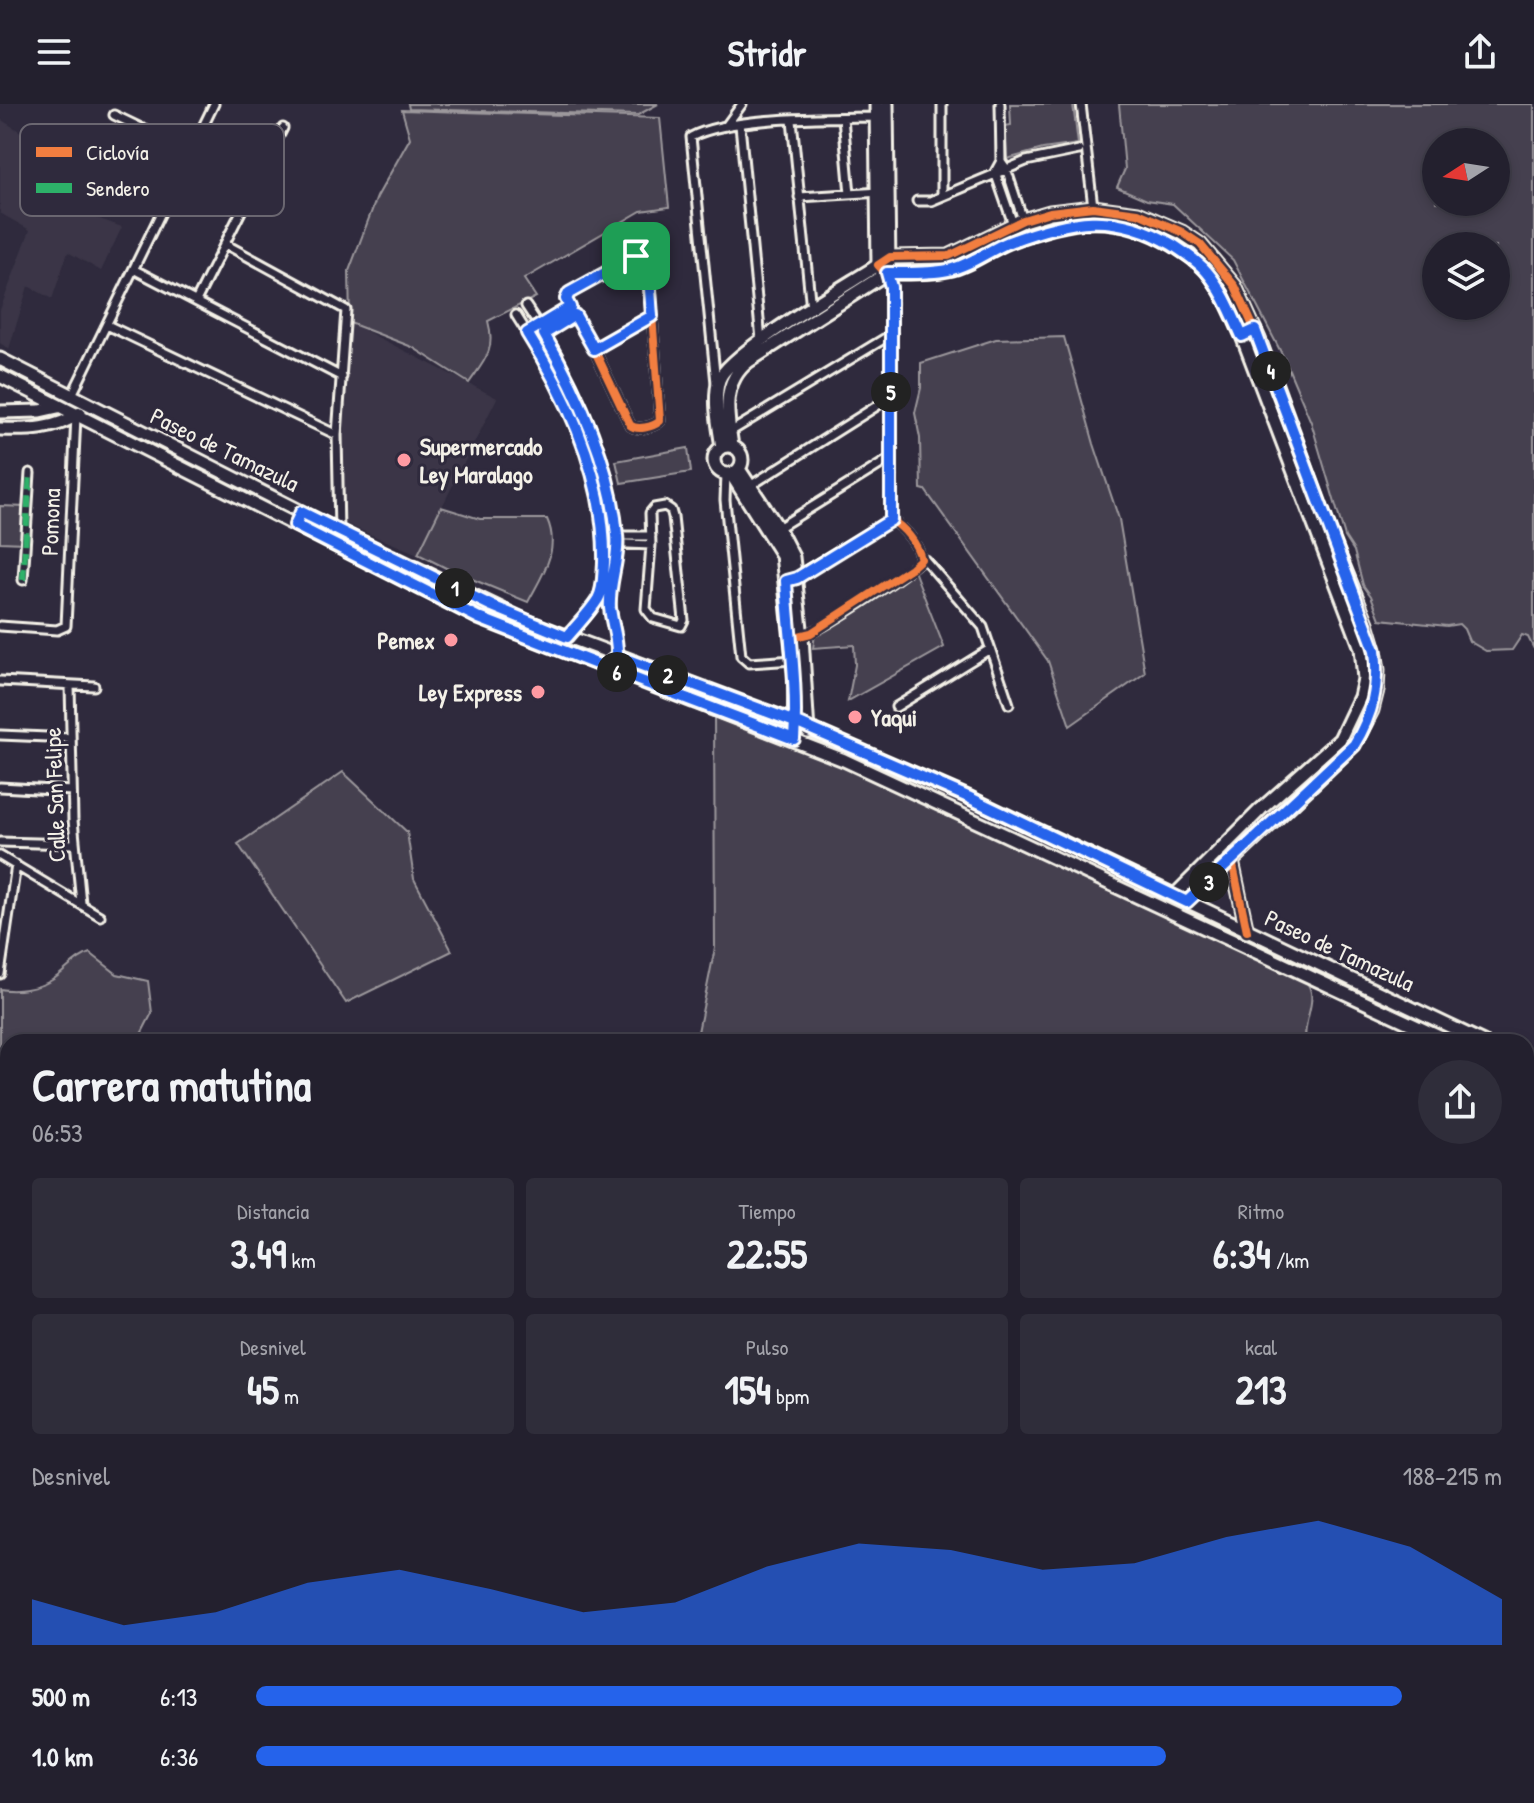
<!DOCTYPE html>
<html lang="es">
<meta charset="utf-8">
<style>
:root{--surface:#23202e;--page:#2f2d3a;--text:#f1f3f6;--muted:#a3a3aa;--line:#403e4a;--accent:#2563eb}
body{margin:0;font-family:"Patrick Hand",sans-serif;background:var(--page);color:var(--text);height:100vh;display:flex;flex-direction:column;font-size:30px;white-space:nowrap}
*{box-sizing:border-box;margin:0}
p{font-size:26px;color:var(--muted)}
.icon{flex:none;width:44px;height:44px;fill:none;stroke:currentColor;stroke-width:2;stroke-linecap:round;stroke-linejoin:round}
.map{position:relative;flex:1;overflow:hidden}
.drawer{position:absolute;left:0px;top:930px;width:1534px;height:770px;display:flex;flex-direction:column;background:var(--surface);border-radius:24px 24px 0 0;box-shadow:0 4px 12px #0003,0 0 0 2px var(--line)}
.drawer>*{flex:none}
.needle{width:52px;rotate:258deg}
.controls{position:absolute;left:1422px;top:24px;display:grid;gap:16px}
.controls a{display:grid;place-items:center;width:88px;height:88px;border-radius:50%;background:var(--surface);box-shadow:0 4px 12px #0003,0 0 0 2px var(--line);font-size:40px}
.pin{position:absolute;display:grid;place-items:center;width:68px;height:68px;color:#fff;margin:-34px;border-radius:16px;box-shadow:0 4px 12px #0006}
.km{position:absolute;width:40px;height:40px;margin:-20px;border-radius:50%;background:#222;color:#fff;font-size:22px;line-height:40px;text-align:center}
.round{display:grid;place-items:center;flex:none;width:84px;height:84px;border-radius:42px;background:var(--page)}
.overview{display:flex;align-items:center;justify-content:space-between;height:136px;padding:0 32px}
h1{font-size:44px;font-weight:700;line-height:60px}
.metrics{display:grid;grid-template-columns:repeat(3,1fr);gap:12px;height:136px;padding:8px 32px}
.metrics div{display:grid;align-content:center;border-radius:8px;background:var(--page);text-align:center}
.metrics b{font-size:40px;font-weight:700}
.metrics small{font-size:22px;font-weight:400}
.metrics p{font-size:22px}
.chart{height:224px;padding:16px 32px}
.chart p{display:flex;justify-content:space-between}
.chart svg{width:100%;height:144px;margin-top:8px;fill:var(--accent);opacity:.7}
ul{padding:0 32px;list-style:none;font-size:26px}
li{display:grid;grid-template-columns:128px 96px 1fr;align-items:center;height:60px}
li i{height:20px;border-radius:10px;background:var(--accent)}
header{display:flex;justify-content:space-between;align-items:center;height:104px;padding:0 32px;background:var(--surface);font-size:36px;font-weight:700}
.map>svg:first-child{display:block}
</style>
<header><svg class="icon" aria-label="menu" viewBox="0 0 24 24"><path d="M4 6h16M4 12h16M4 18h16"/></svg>Stridr<svg class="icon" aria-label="share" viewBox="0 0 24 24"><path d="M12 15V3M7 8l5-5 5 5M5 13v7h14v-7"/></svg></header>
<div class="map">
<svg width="1534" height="1699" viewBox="0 0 1534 1699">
<rect width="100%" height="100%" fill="#2f2a3d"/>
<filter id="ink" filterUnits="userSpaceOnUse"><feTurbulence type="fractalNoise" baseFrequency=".0125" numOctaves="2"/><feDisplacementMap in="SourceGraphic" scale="16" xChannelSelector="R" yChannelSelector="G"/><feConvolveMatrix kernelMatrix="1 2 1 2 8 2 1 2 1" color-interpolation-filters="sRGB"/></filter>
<g filter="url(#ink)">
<path fill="#3b3647" d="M0,15L90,71L80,108L122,123L101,167L68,148L52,195L28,182L9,245L0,239V206L30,126L0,109Z
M350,219L497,294L418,450L338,417Z"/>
<path fill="#454050" stroke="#9c989c" stroke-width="2" fill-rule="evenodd" d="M408,0H658L638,11L409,5Z
M1010,0H1073L1078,40L1043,45L1007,55L1005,22L1011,21Z
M1119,0H1534V545L1528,533L1522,531L1512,546L1486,547L1469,537L1464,525L1459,520L1447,522L1380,515L1371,492L1363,481L1354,447L1345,433L1311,318L1284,254L1233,156L1173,100L1147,96L1117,83L1125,65ZM1436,38H1496V98H1436ZM1436,142H1496V202H1436Z
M402,6L660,14L669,103L641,107L524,175L536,193L488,217C496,246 485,256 469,279L412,243L350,219L349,167L377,93L410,34Z
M1064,233L1094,340L1119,415L1145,569L1070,622L1048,557L925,386L921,385L920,334L915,309L921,284V259L996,235Z
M688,344L691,368L621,379L616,357Z
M0,402L27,403L25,439L0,438Z
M441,403L480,415H547C561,446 542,471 528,498L450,466L418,450Z
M913,464L944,543L848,597L855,561L854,541L813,544L815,530Z
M714,607L809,643L1144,800L1149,805L1304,875C1322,894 1301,916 1306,938H696L715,844Z
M343,668L407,728L414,775L452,847L346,899L238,740Z
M90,849L117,870L148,877L152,909L137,938H8V1603L0,1604V885C16,888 37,885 52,876C66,868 73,855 90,849Z"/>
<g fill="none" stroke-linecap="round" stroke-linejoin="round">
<path stroke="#a19ea0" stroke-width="2" d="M1052,1699L1058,1692"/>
<path stroke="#6a6670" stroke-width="8" d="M1526,1671L1534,1669
M1395,1692H1396"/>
<defs>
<path id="street" d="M942,0V91
M1000,0L1001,57
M1081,0L1093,103
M114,11L191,48
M843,14L850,90
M792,16L811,205
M740,21L761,236
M726,22L742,0
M799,93L881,88
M917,97H931L1026,57L1079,46
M1013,120L995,68L1001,57L1006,64L1023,116
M225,140L346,206L337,331L339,427
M135,166L342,273
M196,197L283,24
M526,202C571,269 609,349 617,430C620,455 608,479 610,504C612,520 618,535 617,552L604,563
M516,211C562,283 607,368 604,456C604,468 604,481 599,492C591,511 570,529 558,546
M107,221L337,331
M527,229L570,203L566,195L569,189L636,152L644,151L648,158L660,317C653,323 637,327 630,321L594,245L575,211L532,237
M594,245L652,212
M716,279L691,33C730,12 830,14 877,13
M71,293L214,0
M730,328L892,230
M726,370L725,396L741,552L749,559L794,556
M750,382L891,293
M665,402L671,406L673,413L684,516L681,522L653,514L646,505L651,441L650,409L654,404Z
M775,426L891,354
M605,432H651
M604,439L651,441
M921,455L925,456L983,523L1009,600
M792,475L891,416
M23,476L30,369
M0,522L57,526L66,522L76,312
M801,533C821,526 909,470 921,455C917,439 905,424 891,416V183L887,169
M0,577L94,582
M70,581L73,716L81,799
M896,603L990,545
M0,631L71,634
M0,683L72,687
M0,738L74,740
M0,752L100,812
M0,870L16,761
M1526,1247L1534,1245
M1526,1258L1534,1257
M1526,1367L1534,1395
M1526,1491L1534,1488
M1526,1586L1534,1616
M0,1618L8,1647
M1526,1632L1534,1630
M0,1678L8,1679
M21,1692L23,1699
M152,1692L154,1699
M216,1692L218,1699
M280,1692L282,1699
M346,1692L348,1699
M410,1692V1699
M472,1692L473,1699
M533,1692V1699
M596,1692L597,1699
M658,1692L659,1699
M722,1692L724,1699
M782,1692L784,1699
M847,1692L848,1699
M980,1692L982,1699
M1012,1692H1013
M1044,1692L1046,1699
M1107,1692L1109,1699
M1172,1692L1174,1699
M1235,1692L1237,1699
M1389,1692L1391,1699
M1464,1692L1466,1699
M77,1699L92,1692
M376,1699L401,1692
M854,1699L879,1692
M1283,1699L1308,1692"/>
<path id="secondary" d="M0,255L339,427L526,517L795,618L968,693L1483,938
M0,272L479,514L844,656L1450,938
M0,308L40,307L58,303
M0,325C29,326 55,326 80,309
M714 356a14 14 0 1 1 28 0a14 14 0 1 1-28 0Z
M732,342C727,311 721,278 749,257L887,169L889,165L887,0
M722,343C719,324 713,295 719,276C727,250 849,180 878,161L876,0
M739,365L778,424L793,453L802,533L808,628
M731,370L782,451L795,573L794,635
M1174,792L1261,705L1340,635L1360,593L1364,575L1361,544L1242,232C1232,210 1223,187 1207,167C1198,156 1185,149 1173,141C1115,106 1070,115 1009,138C989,146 969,162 948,166C928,170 907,169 887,169L878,161L890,153L949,152L1023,116L1050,108L1093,103L1138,109L1182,128L1200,140L1235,182L1259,235L1332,434L1367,519L1375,546L1378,566L1377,586L1372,606L1354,641L1232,757L1247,827
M1187,798L1232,757
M1526,961L1534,966
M1526,981L1534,986"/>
</defs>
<use href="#street" stroke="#f4f1e8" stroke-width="13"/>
<use href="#secondary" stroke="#f4f1e8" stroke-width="17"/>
<use href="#street" stroke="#2f2a3d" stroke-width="7"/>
<use href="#secondary" stroke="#2f2a3d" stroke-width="11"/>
<path stroke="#2db169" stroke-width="6" stroke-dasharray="12 6" stroke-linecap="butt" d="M23,476L30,369"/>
<defs>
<path id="cycleway" d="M527,229L570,203L566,195L569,189L636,152L644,151L648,158L660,317C653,323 637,327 630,321L594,245L575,211L532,237
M791,534L811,529L911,464L921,455C917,439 905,424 891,416V183L889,173L878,161L890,153L949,152L1023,116L1050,108L1093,103L1138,109L1182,128L1200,140L1235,182L1259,235L1332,434L1367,519L1375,546L1378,566L1377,586L1372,606L1354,641L1232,757L1247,827"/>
</defs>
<use href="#cycleway" stroke="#2f2a3d" stroke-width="13"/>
<use href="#cycleway" stroke="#f27e40" stroke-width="8"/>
</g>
</g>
<g fill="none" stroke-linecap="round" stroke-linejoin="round" filter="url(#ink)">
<defs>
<path id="route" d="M636,152L569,189L566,195L570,203L527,229C570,297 606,377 604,459C603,470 604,485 598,495C590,508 577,521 567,533L492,502L301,408L295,421L479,514L604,563L617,552L795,618L968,693L1187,798L1354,641C1373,610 1379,583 1375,546L1255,226L1242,232C1232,210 1223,187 1207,168C1198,157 1185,149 1173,141C1115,106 1070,115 1009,138C989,146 969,162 948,166C928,170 907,169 887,169L891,183V416L797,474L786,477C789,530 798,582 794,635L604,563L617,552C618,535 612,521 610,504C608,480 620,455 617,431C611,361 579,291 544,230L575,211L594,245L652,212L648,158L644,151L636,152"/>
</defs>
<use href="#route" stroke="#fff" stroke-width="16"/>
<use href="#route" stroke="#2563eb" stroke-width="10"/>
</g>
<g fill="#ff9aa2" stroke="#2f2a3d" stroke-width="3">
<circle cx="404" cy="356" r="8"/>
<circle cx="451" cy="536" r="8"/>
<circle cx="538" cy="588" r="8"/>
<circle cx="855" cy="613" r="8"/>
</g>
<g text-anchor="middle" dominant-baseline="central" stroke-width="6" stroke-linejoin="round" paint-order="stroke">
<g font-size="24" font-weight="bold" fill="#f4f1e8" stroke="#2f2a3d" text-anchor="start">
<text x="420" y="342">Supermercado<tspan x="420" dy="28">Ley Maralago</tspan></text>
<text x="435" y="536" text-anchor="end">Pemex</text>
<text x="522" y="588" text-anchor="end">Ley Express</text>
<text x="871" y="613">Yaqui</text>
</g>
<g font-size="24" fill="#f4f1e8" stroke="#2f2a3d">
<text transform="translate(225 345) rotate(26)">Paseo de Tamazula</text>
<text transform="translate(50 418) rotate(-88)">Pomona</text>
<text transform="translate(54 691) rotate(-92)">Calle San Felipe</text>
<text transform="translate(1340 846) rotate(25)">Paseo de Tamazula</text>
</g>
</g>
<rect x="20" y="20" width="264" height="92" rx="12" fill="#2f2a3d" stroke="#6a6670" stroke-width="2"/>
<rect x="36" y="43" width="36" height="10" fill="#f27e40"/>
<rect x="36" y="79" width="36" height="10" fill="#2db169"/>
<g font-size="22" fill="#f4f1e8">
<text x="86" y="56">Ciclovía</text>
<text x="86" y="92">Sendero</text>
</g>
</svg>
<div class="controls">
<a><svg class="needle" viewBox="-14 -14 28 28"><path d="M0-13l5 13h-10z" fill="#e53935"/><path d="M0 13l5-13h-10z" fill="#a3a3aa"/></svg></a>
<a><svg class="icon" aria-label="layers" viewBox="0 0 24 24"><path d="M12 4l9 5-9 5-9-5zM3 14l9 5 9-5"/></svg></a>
</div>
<div class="pin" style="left:636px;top:152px;background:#1e9e55"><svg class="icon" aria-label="arrive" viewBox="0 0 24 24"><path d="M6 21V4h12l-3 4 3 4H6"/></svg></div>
<b class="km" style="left:455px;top:484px">1</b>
<b class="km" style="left:668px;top:571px">2</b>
<b class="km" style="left:1209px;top:778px">3</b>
<b class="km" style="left:1271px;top:267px">4</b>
<b class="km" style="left:891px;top:288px">5</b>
<b class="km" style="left:617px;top:568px">6</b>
<section class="drawer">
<div class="overview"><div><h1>Carrera matutina</h1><p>06:53</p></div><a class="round"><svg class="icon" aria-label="share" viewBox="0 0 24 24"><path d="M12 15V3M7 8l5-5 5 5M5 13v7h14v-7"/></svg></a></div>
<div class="metrics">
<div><p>Distancia</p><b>3.49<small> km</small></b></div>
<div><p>Tiempo</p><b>22:55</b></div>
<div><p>Ritmo</p><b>6:34<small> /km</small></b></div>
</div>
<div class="metrics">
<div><p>Desnivel</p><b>45<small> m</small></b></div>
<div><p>Pulso</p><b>154<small> bpm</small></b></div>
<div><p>kcal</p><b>213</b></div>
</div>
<div class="chart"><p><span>Desnivel</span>188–215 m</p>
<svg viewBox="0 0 160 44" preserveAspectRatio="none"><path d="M0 44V30L10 38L20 34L30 25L40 21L50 27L60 34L70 31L80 20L90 13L100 15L110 21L120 19L130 11L140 6L150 14L160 30V44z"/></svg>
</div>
<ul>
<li><b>500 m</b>6:13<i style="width:92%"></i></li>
<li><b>1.0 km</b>6:36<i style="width:73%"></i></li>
</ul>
</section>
</div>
